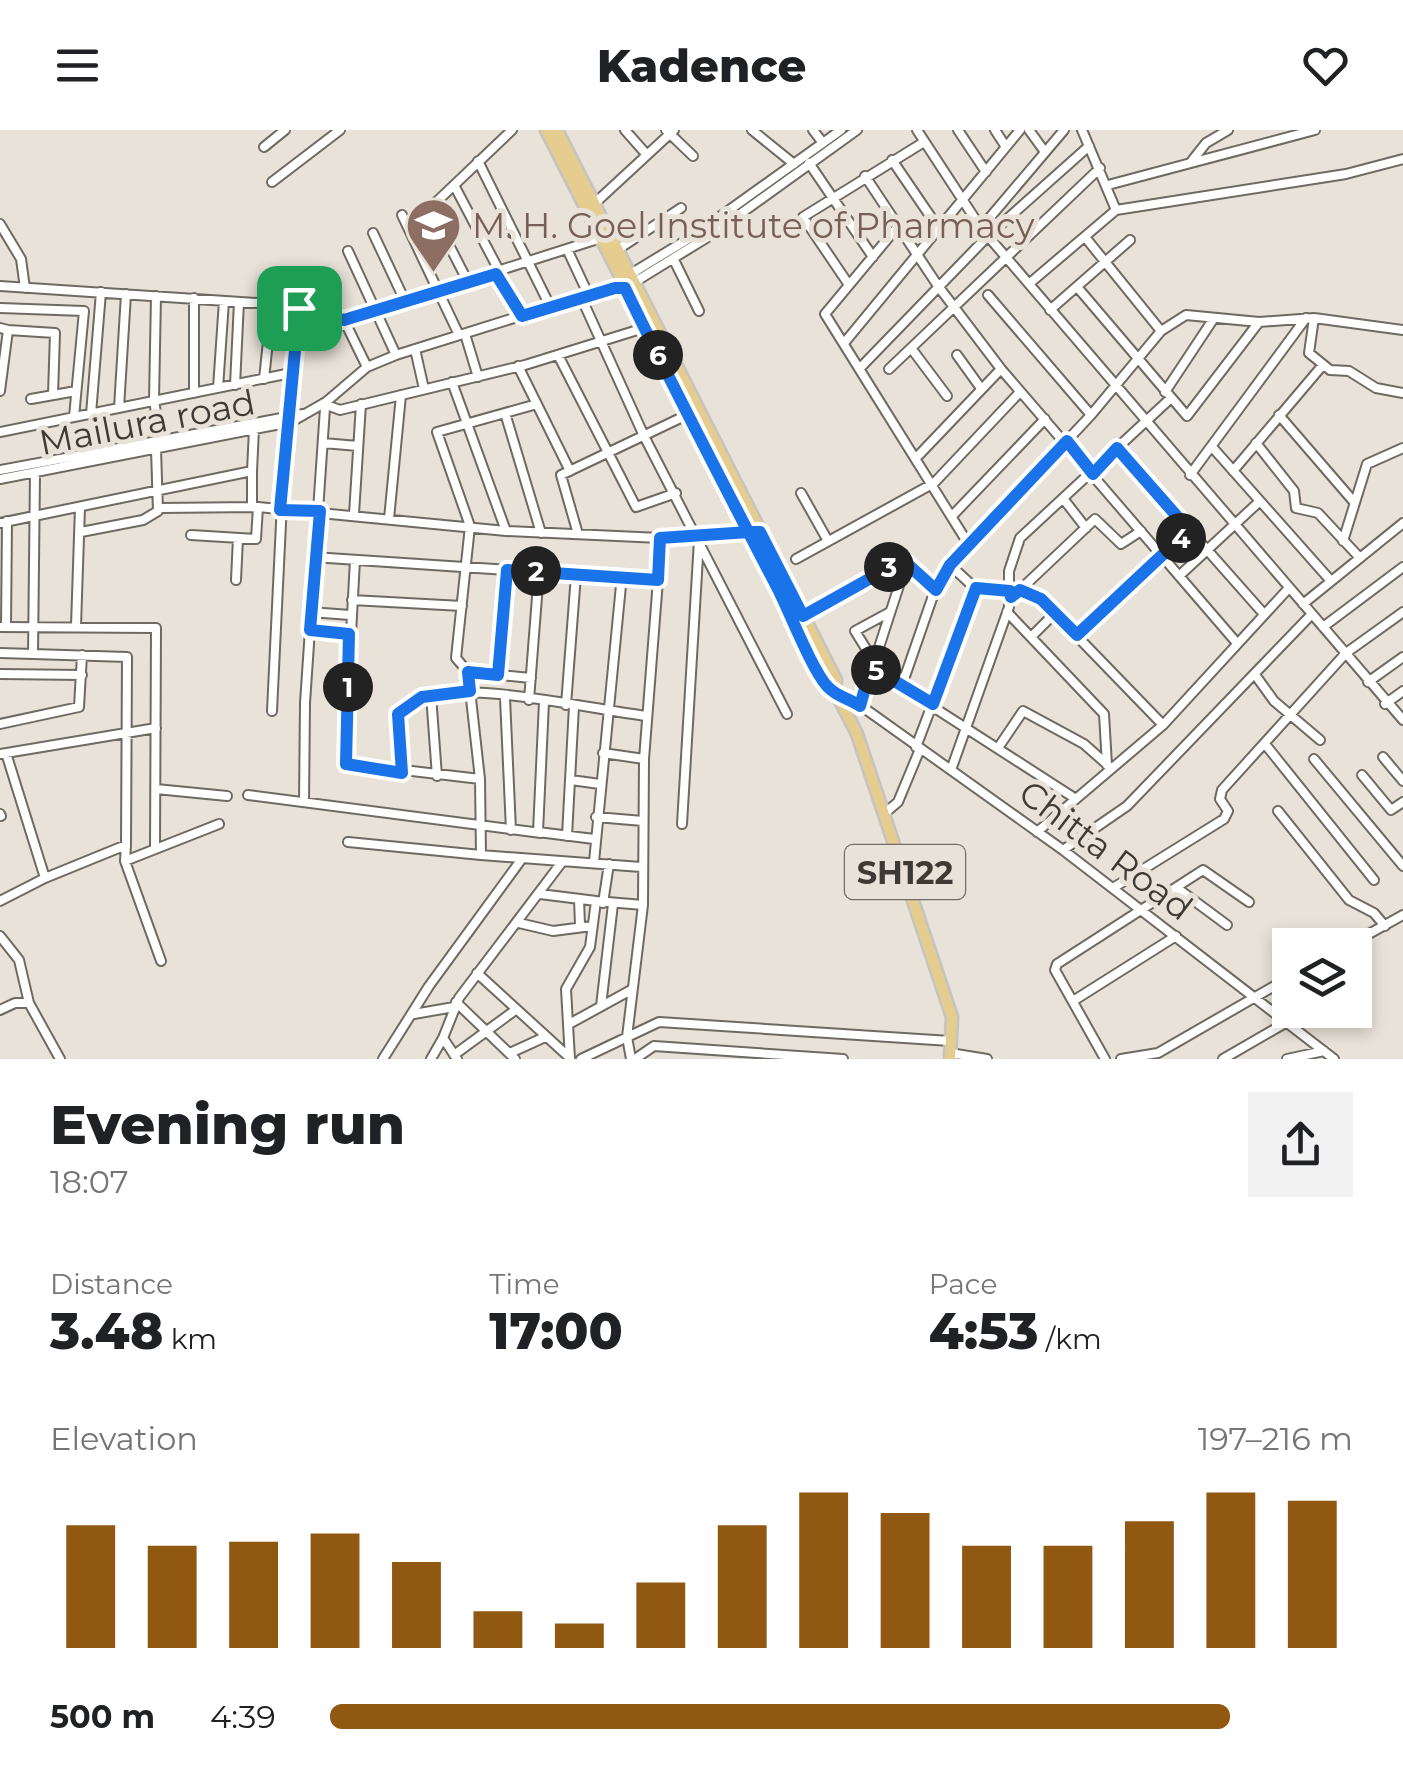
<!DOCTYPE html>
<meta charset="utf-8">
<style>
:root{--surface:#fff;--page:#f2f2f2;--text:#202124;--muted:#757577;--accent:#915812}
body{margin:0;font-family:Montserrat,sans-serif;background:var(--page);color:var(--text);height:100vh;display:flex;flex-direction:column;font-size:38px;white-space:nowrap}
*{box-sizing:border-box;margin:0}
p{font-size:32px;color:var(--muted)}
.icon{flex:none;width:55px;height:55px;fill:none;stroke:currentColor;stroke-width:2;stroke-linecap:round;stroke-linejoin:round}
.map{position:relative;height:929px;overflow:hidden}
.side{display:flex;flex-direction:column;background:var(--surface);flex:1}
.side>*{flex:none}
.fabs{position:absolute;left:1272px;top:798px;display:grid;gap:20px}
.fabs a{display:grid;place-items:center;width:100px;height:100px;border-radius:0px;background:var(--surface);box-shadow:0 5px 15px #0003;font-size:50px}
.pin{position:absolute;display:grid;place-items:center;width:85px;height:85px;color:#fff;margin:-42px;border-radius:20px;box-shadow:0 5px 15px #0006}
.km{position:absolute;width:50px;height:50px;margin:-25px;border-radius:50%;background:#222;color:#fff;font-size:28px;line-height:50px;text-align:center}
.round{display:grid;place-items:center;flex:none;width:105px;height:105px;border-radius:0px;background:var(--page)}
.overview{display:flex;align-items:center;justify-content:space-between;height:170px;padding:0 50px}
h1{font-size:55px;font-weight:800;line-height:75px}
.metrics{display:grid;grid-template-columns:repeat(3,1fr);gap:15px;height:170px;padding:10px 50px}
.metrics div{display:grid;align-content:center}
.metrics b{font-size:50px;font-weight:800}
.metrics small{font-size:28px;font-weight:400}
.metrics p{font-size:28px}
.chart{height:280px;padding:20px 50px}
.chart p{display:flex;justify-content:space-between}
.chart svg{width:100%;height:180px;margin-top:10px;stroke:var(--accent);stroke-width:6}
ul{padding:0 50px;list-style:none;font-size:32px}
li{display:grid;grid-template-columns:160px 120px 1fr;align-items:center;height:75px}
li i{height:25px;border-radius:12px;background:var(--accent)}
header{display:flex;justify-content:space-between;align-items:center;height:130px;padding:0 50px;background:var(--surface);font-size:45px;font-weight:800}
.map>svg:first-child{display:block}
</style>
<header><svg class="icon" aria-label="menu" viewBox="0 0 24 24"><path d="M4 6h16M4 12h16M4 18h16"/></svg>Kadence<svg class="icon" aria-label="heart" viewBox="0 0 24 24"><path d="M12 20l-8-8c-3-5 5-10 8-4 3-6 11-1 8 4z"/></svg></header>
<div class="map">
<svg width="1403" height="929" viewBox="0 0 1403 929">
<rect width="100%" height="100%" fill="#e9e2d8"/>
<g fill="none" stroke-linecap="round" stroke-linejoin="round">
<defs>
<path id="minor" d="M625,0L647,25
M666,0L693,26
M752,0L794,34
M813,0L823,13
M917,0L981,98L1403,590
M958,0L986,42
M995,0L1006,17
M1029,0L1045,22
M264,17L285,0
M892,30L939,99
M478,31L551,178
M1191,32L1206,13L1228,0
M809,33L873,127
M865,46L938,156L1001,239L1236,512
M272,52L340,0
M454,55L523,186
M1108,55L1315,0
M594,74L674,0
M1116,80L1346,44L1403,29
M402,85L459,205
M0,94L21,129L25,158
M899,95L825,184L969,415
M981,98L1064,0
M373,103L405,171
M567,119L589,166
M617,120L681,78
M348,121L396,225
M674,130L699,181
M629,145L693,106L841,0
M468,152L430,78L512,0
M1030,153L1116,80L1082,0
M849,155L803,87L924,12
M0,156L272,174L316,179L344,190L601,108
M1078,158L1187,286L1259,192
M988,165L1091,285
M156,166L154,270L160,309
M581,167L644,306L787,584
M194,168V263
M0,178L84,181L74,287
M1050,180L1130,110
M1314,188L1309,223L1330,240L1349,241L1376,258L1403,263
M344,190L367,237
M0,198L8,200L0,261
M8,200L55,203L53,265
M1161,201L1186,185L1259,192L1314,188L1403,200
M465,204L478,247
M845,212L1020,0
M911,218L947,266
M415,219L424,259
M558,225L636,377L676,363
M957,225L980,257
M518,236L570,341
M861,237L988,106L1089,16
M889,239L1100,38
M264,249L272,174
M452,252L506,401
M235,255L239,172
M218,258L224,171
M1165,262L1214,188
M31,269L76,261
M324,274L340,280L525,235L644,198
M119,278L126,164
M505,283L541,403
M91,284L101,162
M290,284L299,177
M1279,285L1354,372
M0,302L291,243
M323,313L358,316
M1256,313L1294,361L1296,378L1318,383L1360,428
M1117,318L1263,483
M1213,318L1331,451
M917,327L1001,239
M0,340L303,284
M1233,341L1322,236
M35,343L33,524L127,527L126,715
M1190,345L1306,188
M0,349L291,292L326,272L367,237L396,225L581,167L625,158L711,105L857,0
M801,363L828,411
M1065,371L1086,398
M252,377V341
M160,378L258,377L506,401L660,408L760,402
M354,384L361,274
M952,386L1045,289
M389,389L401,265
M0,393L252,341L254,299
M81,402L143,390L158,381L156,319
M578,404L561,345L689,284
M191,405L256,409L258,377
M1343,411L1367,334L1403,318
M313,427L658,450L660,408
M796,429L934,353L1020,262
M355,430L344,633L480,649
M950,435L976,459L1010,461
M1179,446L1260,371
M236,450L238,408
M1020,460L1041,469L1163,595
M1020,460L1095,389L1121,414L1141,401
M352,470L462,476
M1303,474L1403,393
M310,482L350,485
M1007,482L1104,584L1107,635
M803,486L903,430L935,460
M76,496L80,377
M0,497L156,498L155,719
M6,497L7,391
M1323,497L1403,437
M309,499L349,503
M1077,505L1189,400
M1031,507L1055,483
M0,523L33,524
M873,530L855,501L890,482
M871,537L1076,669
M468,542L456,528L470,396L437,302L537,274
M0,544L82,545
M498,545L507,439
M1256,546L1274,571L1320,610
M531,548L468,542L480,649L481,725L641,737
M1368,552L1403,527
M902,555L935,460L950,435L1091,285L1161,201L1085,107
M431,565L437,646
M838,566L857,573L1063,720L1334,929
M505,568L511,700
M529,570L539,441
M544,572L538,702L594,709
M1385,574L1403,561
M566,575L576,445
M860,576L907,431
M272,581L286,289
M0,594L79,577L82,525
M1265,614L1374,750
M916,617L976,459
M998,618L1023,581L1084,614L1110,637
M603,623L644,629
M0,624L156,598
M1383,627L1403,651
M1314,629L1403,736
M951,640L1009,477V441L1020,408L1171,268
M402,643L396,587C405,577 415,569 428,565C477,553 592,579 646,586
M1362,645L1391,680L1403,672
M571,650L600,654
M156,659L227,666
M248,665L541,703
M304,672L305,573L325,278
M1278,681L1349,770L1374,783L1385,796
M885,683L898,672L920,619
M0,684L1,686
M596,687L643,691
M682,694L699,410
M1037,702L1163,595L1288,459
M567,706L574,576
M348,712L481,725
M1063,720L1127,676L1311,485
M125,731L219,694
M594,732L622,445
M45,748L126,715L125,731L161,831
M1113,758L1224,689L1228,681L1220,669L1222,660L1346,523L1403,482
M1177,758L1227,795
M540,764L596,771
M579,769L580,795
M0,771L45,748L6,623
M603,773L609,734
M519,793L553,801L592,796
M0,806L19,830L29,873L60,929
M1349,815L1403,785
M477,843L570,928
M1073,871L1176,806
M456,872L515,929
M601,876L613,774
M0,880L15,873H29
M414,884L454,877
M569,894L631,860
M510,923L545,907
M950,923L987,929
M454,925L514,881
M383,929L429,856L521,730
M431,929L443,908
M457,929L443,908L459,868L562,732
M570,929L566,859L590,817L596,771L643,775
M581,929L659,892L950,911
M631,929L627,907L643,775L644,629L658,450
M635,929L654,916L843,929
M1105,929L1055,840L1057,834L1203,740L1249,772
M1121,929L1158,923L1290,847
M1223,929L1287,892
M1287,929L1324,921"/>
<path id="major" d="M546,0L828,557L835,561L857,604L952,887L950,929
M557,0L836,550L835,561"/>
</defs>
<use href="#minor" stroke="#6f6a61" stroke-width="12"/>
<use href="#major" stroke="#c5c4c3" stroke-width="15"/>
<use href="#minor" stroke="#fff" stroke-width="8"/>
<use href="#major" stroke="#e4cd8f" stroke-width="10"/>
</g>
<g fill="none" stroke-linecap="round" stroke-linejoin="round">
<defs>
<path id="route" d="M299,178L280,380L320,381L310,500L349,504L346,634L402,643L398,584L422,567L470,561L468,542L498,545L507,440L658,450L660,408L749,402H760L803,486L903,430L936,460L950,435L1067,311L1093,344L1117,318L1189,400L1077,505L1041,469L1020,460L1011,467L1010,461L976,458L933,574L871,537L860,576C849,568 837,567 828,557C813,542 790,483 779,461C727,361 674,260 625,158H615L522,186L496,144L344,190L299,178"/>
</defs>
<use href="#route" stroke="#fff" stroke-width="20"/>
<use href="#route" stroke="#1a73e8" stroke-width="12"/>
</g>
<defs>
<symbol id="university-pin" viewBox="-11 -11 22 30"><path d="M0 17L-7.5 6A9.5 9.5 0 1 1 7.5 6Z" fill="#8d6e63" stroke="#e9e2d8"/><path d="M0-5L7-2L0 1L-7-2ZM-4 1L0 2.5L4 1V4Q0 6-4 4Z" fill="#fff"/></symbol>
</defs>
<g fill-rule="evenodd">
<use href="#university-pin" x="402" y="64" width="63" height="86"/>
</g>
<g text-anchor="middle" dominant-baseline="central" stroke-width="10" stroke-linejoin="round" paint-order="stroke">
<rect fill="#e9e2d8" stroke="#716c67" stroke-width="2.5" x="845" y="715" width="120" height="54" rx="8"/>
<g font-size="32" font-weight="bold" fill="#3d3a36">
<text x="905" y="742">SH122</text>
</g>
<g font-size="35" fill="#785e54" stroke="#e9e2d8" text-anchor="start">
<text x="472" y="95">M. H. Goel Institute of Pharmacy</text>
</g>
<g font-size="35" fill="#3d3a36" stroke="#e9e2d8">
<text transform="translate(147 292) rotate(-11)">Mailura road</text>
<text transform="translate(1106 720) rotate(37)">Chitta Road</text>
</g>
</g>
</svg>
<div class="fabs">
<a><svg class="icon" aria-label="layers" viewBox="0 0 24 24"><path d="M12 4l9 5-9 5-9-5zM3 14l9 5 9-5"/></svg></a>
</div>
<div class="pin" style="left:299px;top:178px;background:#1e9e55"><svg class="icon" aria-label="arrive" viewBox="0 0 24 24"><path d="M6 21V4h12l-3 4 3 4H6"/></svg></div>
<b class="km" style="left:348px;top:557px">1</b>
<b class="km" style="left:536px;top:441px">2</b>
<b class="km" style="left:889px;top:437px">3</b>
<b class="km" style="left:1181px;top:408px">4</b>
<b class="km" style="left:876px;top:540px">5</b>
<b class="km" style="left:658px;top:225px">6</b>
</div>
<section class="side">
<div class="overview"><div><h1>Evening run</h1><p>18:07</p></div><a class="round"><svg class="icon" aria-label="share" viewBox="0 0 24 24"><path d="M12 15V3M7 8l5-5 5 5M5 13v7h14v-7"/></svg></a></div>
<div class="metrics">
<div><p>Distance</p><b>3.48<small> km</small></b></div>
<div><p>Time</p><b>17:00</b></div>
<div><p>Pace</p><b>4:53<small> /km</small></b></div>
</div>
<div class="chart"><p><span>Elevation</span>197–216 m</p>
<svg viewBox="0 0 160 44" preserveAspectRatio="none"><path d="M5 44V14M15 44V19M25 44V18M35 44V16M45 44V23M55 44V35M65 44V38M75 44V28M85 44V14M95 44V6M105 44V11M115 44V19M125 44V19M135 44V13M145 44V6M155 44V8"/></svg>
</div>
<ul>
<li><b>500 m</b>4:39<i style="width:88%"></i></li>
</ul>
</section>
